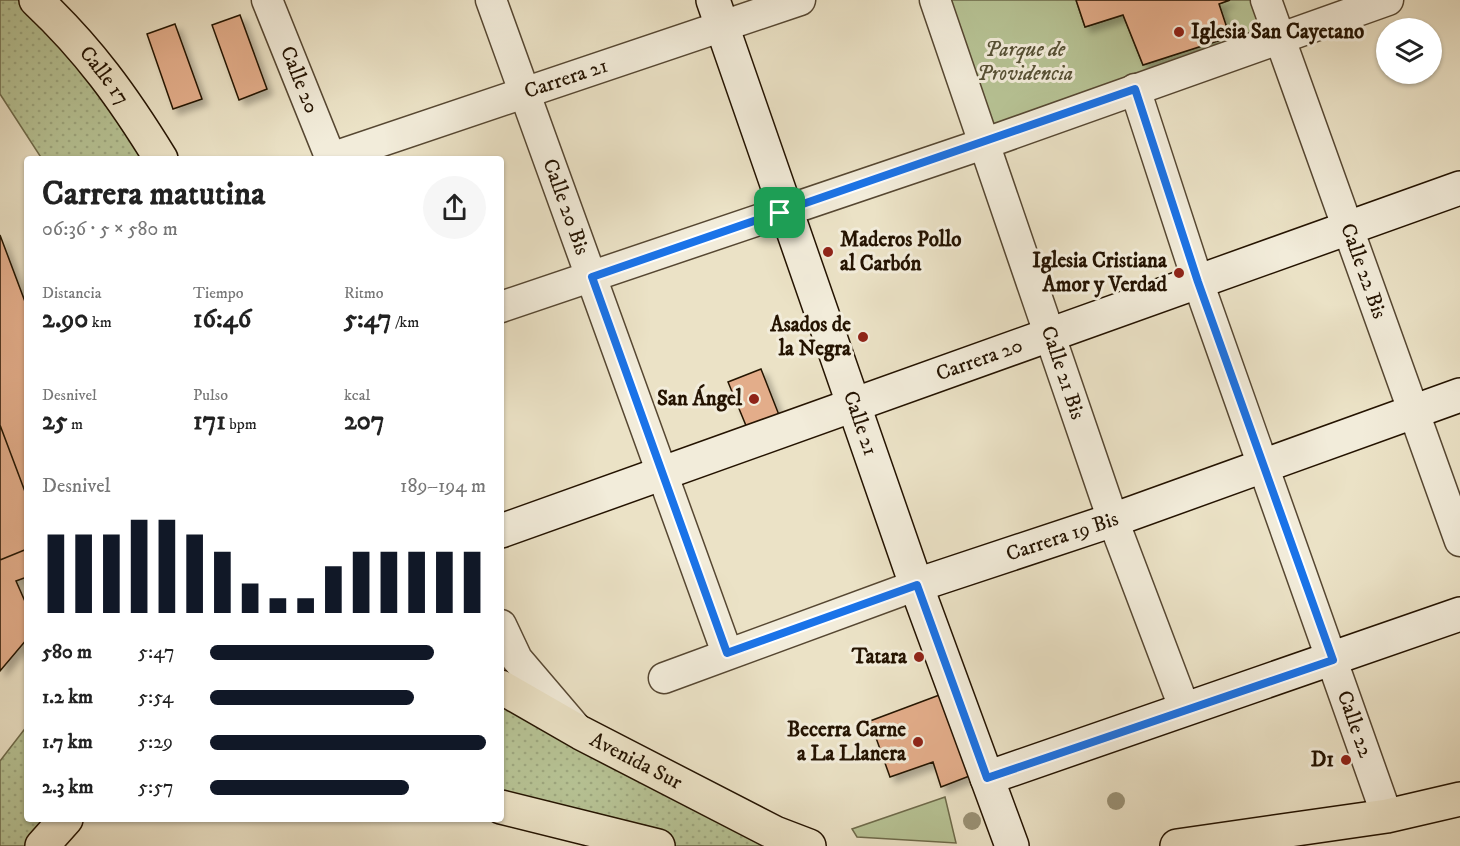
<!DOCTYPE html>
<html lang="es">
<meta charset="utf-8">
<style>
:root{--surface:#fff;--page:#f6f6f6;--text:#222;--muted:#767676;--accent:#111827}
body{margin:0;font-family:"IM FELL DW Pica",serif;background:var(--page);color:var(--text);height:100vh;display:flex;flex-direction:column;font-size:22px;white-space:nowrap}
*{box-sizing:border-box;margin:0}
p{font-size:20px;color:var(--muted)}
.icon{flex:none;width:33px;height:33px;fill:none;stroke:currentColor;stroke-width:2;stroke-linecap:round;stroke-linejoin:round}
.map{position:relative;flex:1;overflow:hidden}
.side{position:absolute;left:24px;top:156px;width:480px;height:666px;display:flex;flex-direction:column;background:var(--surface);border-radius:6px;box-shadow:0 2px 4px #0004}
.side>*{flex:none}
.controls{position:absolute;left:1376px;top:18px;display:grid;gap:12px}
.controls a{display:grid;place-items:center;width:66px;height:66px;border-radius:50%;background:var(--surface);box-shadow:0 2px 4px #0004;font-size:30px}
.pin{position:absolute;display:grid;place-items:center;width:51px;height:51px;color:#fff;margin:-26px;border-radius:12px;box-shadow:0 3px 9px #0006}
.round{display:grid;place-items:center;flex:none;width:63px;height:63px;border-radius:32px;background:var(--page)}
.summary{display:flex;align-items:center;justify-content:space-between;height:102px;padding:0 18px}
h1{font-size:33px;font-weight:700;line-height:45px}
.metrics{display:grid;grid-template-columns:repeat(3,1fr);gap:9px;height:102px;padding:6px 18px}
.metrics div{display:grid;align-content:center}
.metrics b{font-size:26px;font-weight:700}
.metrics small{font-size:16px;font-weight:400}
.metrics p{font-size:16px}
.chart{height:168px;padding:12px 18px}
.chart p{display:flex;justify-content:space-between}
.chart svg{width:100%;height:108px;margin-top:6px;stroke:var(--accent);stroke-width:6}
ul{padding:0 18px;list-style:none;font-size:20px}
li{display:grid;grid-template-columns:96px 72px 1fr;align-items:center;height:45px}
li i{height:15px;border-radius:8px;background:var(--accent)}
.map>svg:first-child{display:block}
</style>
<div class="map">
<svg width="1460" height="846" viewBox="0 0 1460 846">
<defs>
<pattern id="grass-dots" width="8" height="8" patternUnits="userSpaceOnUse" patternTransform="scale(1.5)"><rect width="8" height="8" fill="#b7c395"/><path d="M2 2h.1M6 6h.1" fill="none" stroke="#9da77f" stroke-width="1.8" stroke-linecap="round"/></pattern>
<filter id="shadow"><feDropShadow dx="5.5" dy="5.5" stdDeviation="3" flood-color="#0004"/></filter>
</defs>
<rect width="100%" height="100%" fill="#ebe2c6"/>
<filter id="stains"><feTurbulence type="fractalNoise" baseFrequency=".00333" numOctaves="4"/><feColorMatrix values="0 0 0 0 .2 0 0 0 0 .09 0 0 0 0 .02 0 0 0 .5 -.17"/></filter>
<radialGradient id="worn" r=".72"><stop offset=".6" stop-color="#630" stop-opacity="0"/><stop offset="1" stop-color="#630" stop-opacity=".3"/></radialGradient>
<path fill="url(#grass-dots)" stroke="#6e6b4b" stroke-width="1.5" d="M0,0H36L161,159H42L0,94Z
M501,687L793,846H658L501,807Z
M27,726V819H66L42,846H0V761Z"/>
<path fill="#b7c395" stroke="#6e6b4b" stroke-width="1.5" d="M935,0H1076L1085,27L1123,15L1143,65L1229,37L1219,4L1230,0H1266L1280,39L986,143Z
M945,797L956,843L857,837L852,829Z"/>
<path fill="#e3ad8a" stroke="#241301" stroke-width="1.5" filter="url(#shadow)" d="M1076,0H1230L1219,4L1230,37L1143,65L1123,15L1085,27Z
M240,15L267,89L239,100L212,25Z
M175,24L202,99L173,109L147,34Z
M0,235L27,307V497L0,425Z
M761,369L779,415L747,428L728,382Z
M0,425L27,497V549L0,560Z
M27,549V577L16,581L27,606V639L0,671V560Z
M942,694L972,775L941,787L933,762L890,777L870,721Z"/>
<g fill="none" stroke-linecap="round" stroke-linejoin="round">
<defs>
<g id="street">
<path id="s1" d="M267,0L331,159"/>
<path id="s2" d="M491,0L727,653"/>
<path id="s3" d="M935,0L1113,520L1185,710"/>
<path id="s4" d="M1266,0L1460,541"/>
<path id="s5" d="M1135,89L1198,282L1387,816"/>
<path id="s6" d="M331,158L800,0"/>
<path d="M501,307L986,143L1388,0"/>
<path d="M501,625L517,659L575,727"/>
<path d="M664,678L917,585"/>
</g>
<g id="secondary">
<path id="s7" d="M713,0L920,596L1012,846"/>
<path id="s8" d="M501,531L1460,188"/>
<path id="s9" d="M917,585L1113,520L1460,395"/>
<path d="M987,778L1460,614"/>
</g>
<g id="primary">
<path id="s10" d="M36,0C89,50 123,97 161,159"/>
<path id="s11" d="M501,687L581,733L775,833L809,846"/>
<path d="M501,807L658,846"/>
<path d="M42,846L66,819"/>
<path d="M1177,846L1387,816L1460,799"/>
</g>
</defs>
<use href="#street" stroke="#564732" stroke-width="33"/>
<use href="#secondary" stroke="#241301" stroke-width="36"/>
<use href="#primary" stroke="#241301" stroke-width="36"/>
<use href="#street" stroke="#f2ecda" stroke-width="30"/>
<use href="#secondary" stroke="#f2ecda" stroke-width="33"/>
<use href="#primary" stroke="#ebe2c6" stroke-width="33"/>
</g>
<g fill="#9a9276">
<circle cx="1116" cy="801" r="9"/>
<circle cx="972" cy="821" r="9"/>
</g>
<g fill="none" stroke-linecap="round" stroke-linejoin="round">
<defs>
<path id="route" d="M1135,89L1198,282L1333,660L987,778L917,585L727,653L592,277Z"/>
</defs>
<use href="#route" stroke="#fff" stroke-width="12"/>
<use href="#route" stroke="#1a73e8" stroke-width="8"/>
</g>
<g fill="#8f2418" stroke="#f2ecda" stroke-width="2">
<circle cx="1179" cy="32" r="6"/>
<circle cx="828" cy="252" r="6"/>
<circle cx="1179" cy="273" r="6"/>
<circle cx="863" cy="337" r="6"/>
<circle cx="754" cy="399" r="6"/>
<circle cx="919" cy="657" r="6"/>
<circle cx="918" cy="742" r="6"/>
<circle cx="1346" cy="760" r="6"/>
</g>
<g text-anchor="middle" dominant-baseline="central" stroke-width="6" stroke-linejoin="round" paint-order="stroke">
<g font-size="21" font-weight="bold" fill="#241301" stroke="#f2ecda" text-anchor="end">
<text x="1191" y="32" text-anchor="start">Iglesia San Cayetano</text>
<text x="840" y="240" text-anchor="start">Maderos Pollo<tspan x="840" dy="24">al Carbón</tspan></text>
<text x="1167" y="261">Iglesia Cristiana<tspan x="1167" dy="24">Amor y Verdad</tspan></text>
<text x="851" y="325">Asados de<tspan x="851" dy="24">la Negra</tspan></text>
<text x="742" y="399">San Ángel</text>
<text x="907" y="657">Tatara</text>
<text x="906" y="730">Becerra Carne<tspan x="906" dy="24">a La Llanera</tspan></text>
<text x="1334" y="760">D1</text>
</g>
<g font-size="21" font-style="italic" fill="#575135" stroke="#f2ecda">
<text x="1025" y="50">Parque de<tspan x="1025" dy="24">Providencia</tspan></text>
</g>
<g font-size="21" fill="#241301" stroke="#f2ecda">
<text stroke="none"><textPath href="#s10" startOffset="102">Calle 17</textPath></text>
<text stroke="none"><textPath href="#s6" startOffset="248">Carrera 21</textPath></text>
<text stroke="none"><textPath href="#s1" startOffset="86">Calle 20</textPath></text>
<text stroke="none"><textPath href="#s2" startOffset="220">Calle 20 Bis</textPath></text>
<text stroke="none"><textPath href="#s4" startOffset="288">Calle 22 Bis</textPath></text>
<text stroke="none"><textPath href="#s8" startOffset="508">Carrera 20</textPath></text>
<text stroke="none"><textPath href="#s3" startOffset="394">Calle 21 Bis</textPath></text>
<text stroke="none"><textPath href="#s7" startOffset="448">Calle 21</textPath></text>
<text stroke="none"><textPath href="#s9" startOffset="153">Carrera 19 Bis</textPath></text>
<text stroke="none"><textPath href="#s5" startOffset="672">Calle 22</textPath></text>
<text stroke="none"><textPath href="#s11" startOffset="154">Avenida Sur</textPath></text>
</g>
</g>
<rect width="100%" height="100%" filter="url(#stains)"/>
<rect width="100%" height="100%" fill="url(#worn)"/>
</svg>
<div class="controls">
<a><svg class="icon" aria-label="layers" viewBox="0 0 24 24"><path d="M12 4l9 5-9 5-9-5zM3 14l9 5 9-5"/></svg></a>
</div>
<div class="pin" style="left:780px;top:213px;background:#1e9e55"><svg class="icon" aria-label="arrive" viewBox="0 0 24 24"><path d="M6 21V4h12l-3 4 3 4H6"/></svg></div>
<section class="side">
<div class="summary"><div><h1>Carrera matutina</h1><p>06:36 · 5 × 580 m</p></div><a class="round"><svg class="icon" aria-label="share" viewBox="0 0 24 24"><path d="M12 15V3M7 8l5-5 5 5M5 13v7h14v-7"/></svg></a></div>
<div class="metrics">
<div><p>Distancia</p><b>2.90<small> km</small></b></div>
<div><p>Tiempo</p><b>16:46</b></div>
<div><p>Ritmo</p><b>5:47<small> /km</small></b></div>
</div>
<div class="metrics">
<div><p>Desnivel</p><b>25<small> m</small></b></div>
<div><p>Pulso</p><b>171<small> bpm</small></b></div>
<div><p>kcal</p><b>207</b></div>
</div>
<div class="chart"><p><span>Desnivel</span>189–194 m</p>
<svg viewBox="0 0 160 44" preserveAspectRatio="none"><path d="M5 44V12M15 44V12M25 44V12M35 44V6M45 44V6M55 44V12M65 44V19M75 44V32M85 44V38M95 44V38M105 44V25M115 44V19M125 44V19M135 44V19M145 44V19M155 44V19"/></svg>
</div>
<ul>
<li><b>580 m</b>5:47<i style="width:81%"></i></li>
<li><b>1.2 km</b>5:54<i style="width:74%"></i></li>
<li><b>1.7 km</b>5:29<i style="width:100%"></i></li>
<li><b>2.3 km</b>5:57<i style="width:72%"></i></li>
</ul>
</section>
</div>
